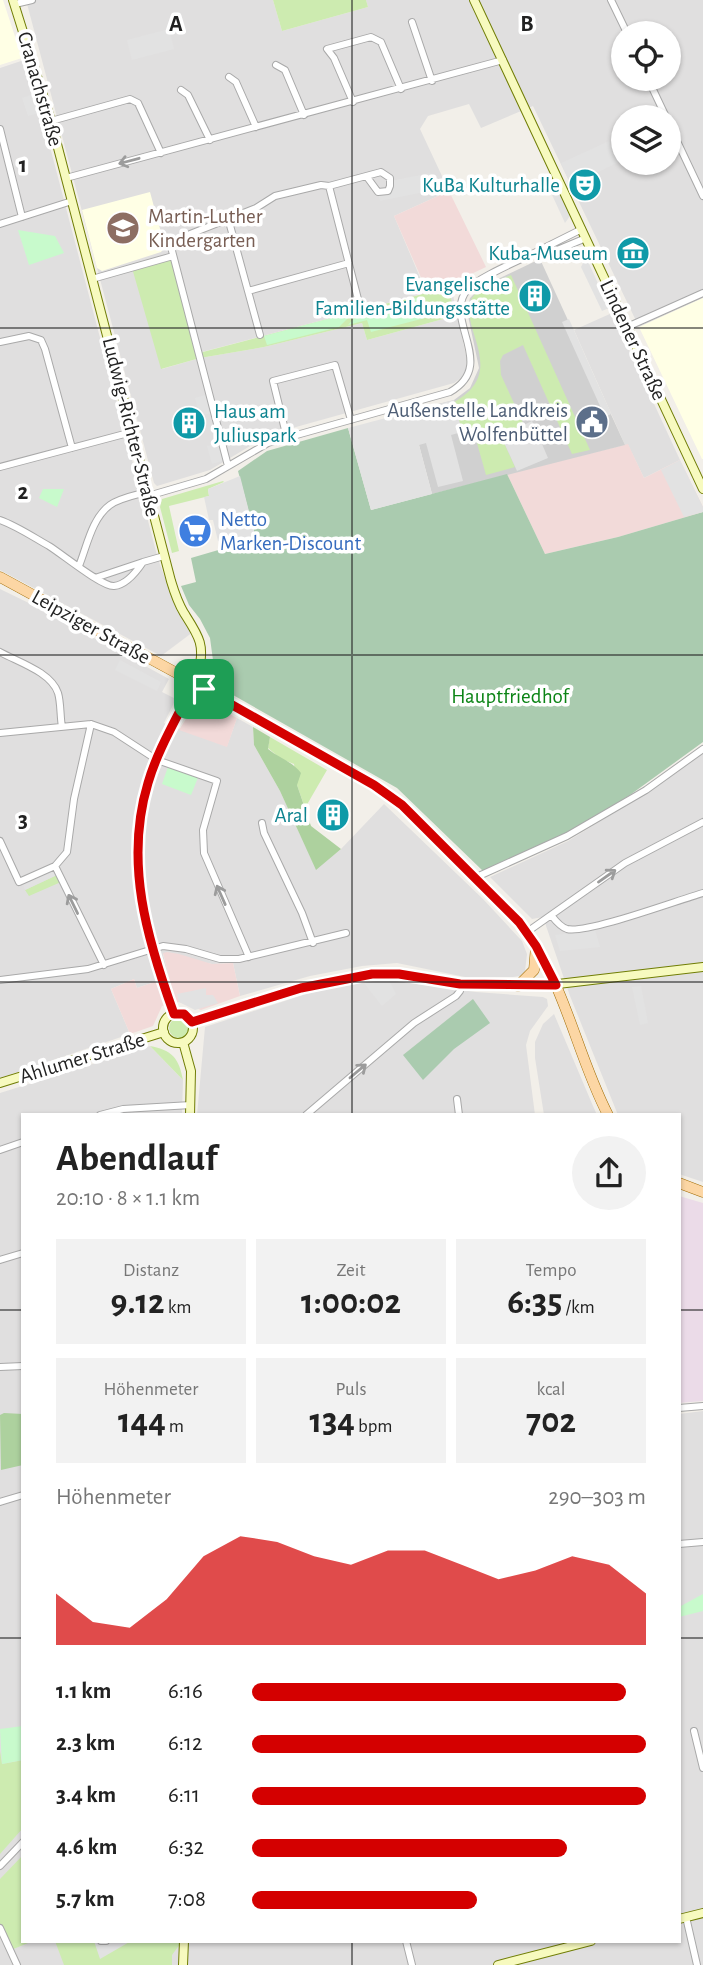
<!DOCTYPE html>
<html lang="de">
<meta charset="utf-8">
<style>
:root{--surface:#fff;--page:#f2f2f2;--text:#222;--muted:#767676;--accent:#d40000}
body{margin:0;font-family:"Alegreya Sans",sans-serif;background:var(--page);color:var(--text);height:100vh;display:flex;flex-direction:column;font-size:26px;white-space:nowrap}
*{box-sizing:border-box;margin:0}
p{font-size:23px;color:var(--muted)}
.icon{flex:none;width:38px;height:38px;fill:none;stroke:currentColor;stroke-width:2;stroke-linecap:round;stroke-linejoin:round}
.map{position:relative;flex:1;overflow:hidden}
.sheet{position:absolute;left:21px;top:1113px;width:660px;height:830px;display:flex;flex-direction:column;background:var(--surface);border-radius:0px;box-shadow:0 2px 5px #0004}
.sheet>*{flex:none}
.tools{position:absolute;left:611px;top:21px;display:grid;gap:14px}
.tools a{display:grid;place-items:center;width:70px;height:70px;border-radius:50%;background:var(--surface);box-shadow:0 2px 5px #0004;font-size:35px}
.pin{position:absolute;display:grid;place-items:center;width:60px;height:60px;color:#fff;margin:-30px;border-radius:14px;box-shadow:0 4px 10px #0006}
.round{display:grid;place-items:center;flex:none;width:74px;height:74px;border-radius:37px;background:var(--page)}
.overview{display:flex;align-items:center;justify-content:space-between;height:119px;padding:0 35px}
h1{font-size:38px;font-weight:700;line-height:52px}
.metrics{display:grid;grid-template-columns:repeat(3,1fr);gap:10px;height:119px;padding:7px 35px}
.metrics div{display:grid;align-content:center;border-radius:0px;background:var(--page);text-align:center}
.metrics b{font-size:35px;font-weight:700}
.metrics small{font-size:19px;font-weight:400}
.metrics p{font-size:19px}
.chart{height:196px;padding:14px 35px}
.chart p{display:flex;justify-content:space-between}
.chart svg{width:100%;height:126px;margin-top:7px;fill:var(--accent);opacity:.7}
ul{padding:0 35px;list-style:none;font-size:23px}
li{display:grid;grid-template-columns:112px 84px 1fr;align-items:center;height:52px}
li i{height:18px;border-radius:9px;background:var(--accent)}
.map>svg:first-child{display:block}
</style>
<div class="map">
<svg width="703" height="1965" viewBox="0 0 703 1965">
<rect width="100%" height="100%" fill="#f2efe9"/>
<path fill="#e0dfdf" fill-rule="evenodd" d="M26,0H273L282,31L368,7L366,0H703V298L639,327L533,106L481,128L469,104L428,116L420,129L449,191L394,216L425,289L450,281L467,360L466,371L461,378L454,383L278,432L262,439L210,470L157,486L154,483ZM623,33H668V79H623ZM623,117H668V163H623ZM133,268L198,353L448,287L454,316L367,340L362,323L264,347L200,358L162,369Z
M27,59L158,559L177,611L190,624L193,632L161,656L0,570V68Z
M612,313L680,460L644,478L628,445H625L574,330Z
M0,589L37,607L169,679L162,692L176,699L164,723L227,746L237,718L253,727L254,745L280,791L316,869L341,849L384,804L483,899L522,941L527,954L525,971L520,976L513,977H465L397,963L362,966L310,976L240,996L233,963L212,964L163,954L169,977L137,988L134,979L111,989L130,1034L0,1078Z
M703,752V1182L679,1174V1115H618L570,996L543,917L532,919L490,877L568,841L646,793Z
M388,980L476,992L543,997L547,999L548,1006L530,1031L526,1045L535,1115H197L205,1027L303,995L347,984Z
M554,1014L593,1106L597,1115H544L535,1058V1042L543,1024Z
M150,1046L183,1080L182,1115H23V1941H679V1414L703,1411V1965H0V1093Z"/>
<path fill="#f2dad9" d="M449,191L486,267L469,275L426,289L394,216Z
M628,444L644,478L680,460L703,507V512L618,537L545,554L507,474Z
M204,706L217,707L237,718L227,747L179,730L191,711Z
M167,952L179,954L212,964L233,963L240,996L201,1010L179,1002L162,1006L153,1026L130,1034L111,989L134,979L137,988L169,977L163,953Z"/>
<path fill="#ebdbe8" d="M679,1196L703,1203V1401L679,1403Z"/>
<path fill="#ffffe5" d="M0,0H3L22,58L0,65Z
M150,192L165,247L161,252L102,271L97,268L82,210Z
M703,298V459H702L639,327Z"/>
<path fill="#d0d0d0" d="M540,259L625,445L432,494L410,411L454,400L470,388L479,368L467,311L470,298L481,287Z"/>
<path fill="#cdebb0" d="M273,0H366L368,7L282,31Z
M173,256L199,353L449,287L454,316L367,340L362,323L264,347L200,358L161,369L132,268Z
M511,275L590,450L572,454L523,345L503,355L500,361L501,375L524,425L501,436L515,467L486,475L473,429L462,432L454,402C514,369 449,320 476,293C485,284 500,280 511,275Z
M223,481L224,482L208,489L209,496L169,506L179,551L172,553L160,507L162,499Z
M270,737L327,770L305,808L297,785L294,764L281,759L268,748Z
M57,875L61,882L29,896L25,890Z
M169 1028a10 10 0 1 1 20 0a10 10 0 1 1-20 0Z
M150,1046C172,1050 179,1058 183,1080Z
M0,1751L2,1764L23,1760V1828L0,1854Z
M23,1855V1941H33L11,1950L0,1928V1879Z
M55,1941H180V1944L172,1955V1965H64Z"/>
<path fill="#add19e" d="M253,727L270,737L268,749C279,758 293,762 301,773L297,785L311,826L341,849L316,870L280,791L254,745Z
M4,1413L23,1414V1465L1,1470L0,1415Z"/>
<path fill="#aacbaf" d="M348,428L371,510L507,474L545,554L618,537L703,512V742L630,795L567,834L483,871L397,788L226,691L215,675L210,638L200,619L189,605L181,586L196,582L191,558L256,539L238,471L267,451Z
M473,999L490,1023L454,1049L423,1080L403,1055Z"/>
<path fill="#c8facc" d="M18,230L55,236L64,253L29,265Z
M420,297L425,318L371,332L367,320L348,325L357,315Z
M354,312L339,327L267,345L264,336Z
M43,489H64L57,507L39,498Z
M169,764L199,775L191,795L162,784Z
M703,1594V1611L679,1617V1607Z
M23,1726V1760L2,1764L0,1729Z"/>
<path fill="#e2e2e2" d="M169,29L174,49L132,60L127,40Z
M36,93L42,112L28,116L22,98Z
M609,141L619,162L571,185L561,163Z
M431,173L435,190L380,201L378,192L388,191L390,181Z
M552,176L570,216L565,223L547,184Z
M586,257L609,308L602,311L581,267Z
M569,319L611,414L605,417L562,322Z
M209,394L214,412L200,416L195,398Z
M454,400L462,432L451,435L463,481L438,487L426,443L419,445L432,494L371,510L348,428Z
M532,421L548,458L517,471L501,436Z
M222,442L227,460L212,464L207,446Z
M680,460L703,507V512L684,517L661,470Z
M240,476L256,539L234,546L218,541L213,520H209L204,497L209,496L208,489Z
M120,660L161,682L157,691L115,670Z
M50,870L57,875L25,890L22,883Z
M595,930L600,947L560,951L555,935Z
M389,980L396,994L382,1006L364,983Z
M641,986L648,1023L640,1025L632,987Z
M206,988V995H213L218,1003L195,1010L179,1002L177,994Z
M94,1941H131L100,1959Z"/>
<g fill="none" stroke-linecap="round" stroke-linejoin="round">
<defs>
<path id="street" d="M611,0L627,33
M15,4L32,0
M412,22L432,81
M276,65L285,70L304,115
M229,77L236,82L256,127
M648,79L666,117
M181,90L188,95L210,140
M353,102L334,58L327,49L371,37L381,42L401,89
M51,121L130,99L138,103L161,153
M668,122L703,196
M0,129L22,217
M66,178L503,60
M329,186L359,303
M228,218L260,335
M0,224L72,201
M582,229L534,253H550L586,238
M92,279L173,256
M248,291L349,263
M627,327L703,293
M0,342L29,336L41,340L45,349L72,448
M287,438L273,381L335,365L351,420
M228,466L171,247L175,240L256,208L275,196L321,185L329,186L381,172L390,178V186L388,191L378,192L367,177
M0,467L132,432
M148,496L206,479L268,443L450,392C499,364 441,319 468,289C479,277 518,261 534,253
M0,520C17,526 33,537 49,546C62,554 102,587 114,586C126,585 137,571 143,562L95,578
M143,562L164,556
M79,566C87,546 92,518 110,505C120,498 136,495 147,492
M0,652C18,662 51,672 58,693C61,703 60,716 62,727
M91,724L74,799L67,852L55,866L104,965
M0,733L91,724L114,732L157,760L217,781L203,830L204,853L249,957
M262,823L264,833L302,913L313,943
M0,841L19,882L55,866
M477,879L481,875L567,836L646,790L703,749
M551,915C555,920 560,927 567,929C587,934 678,900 703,893
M527,932L625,863L703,822
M0,980L88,969L163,946L186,949L220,959H239L346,933
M457,1099L459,1115
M100,1115L123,1109L191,1105
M306,1115L414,1023L456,996L460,991V984
M0,1150L23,1142
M0,1260L23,1253
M0,1367L23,1366
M679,1408L703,1406
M0,1502L23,1495
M679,1544L703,1542
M694,1731L703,1768
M0,1866L23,1842
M686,1917L697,1965
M0,1928L17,1965
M101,1941H106
M406,1941L412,1965"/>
<path id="secondary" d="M13,0L51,121L171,581C174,591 178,603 184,613C198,635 206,645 198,672
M474,0L703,489
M163 1028a15 15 0 1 1 30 0a15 15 0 1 1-30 0Z
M174,1014C147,937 124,864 148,783C157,753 174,723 188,695
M192,1022L301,988L372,974H399L460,984L541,986L703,967
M183,1042L191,1071L190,1115
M0,1083L164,1032
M679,1919L703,1913
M183,1965L184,1941
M498,1965L591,1941"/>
<path id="primary" d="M0,577L182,676
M181 683a12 12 0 1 1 24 0a12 12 0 1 1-24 0Z
M204,689L387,793C412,813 434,836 457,859C491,892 525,923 547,966C571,1013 583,1067 608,1115
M518,986L534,970L536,946
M679,1183L703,1192"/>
</defs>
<use href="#street" stroke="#a9a9a9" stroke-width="8"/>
<use href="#secondary" stroke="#707d05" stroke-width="10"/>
<use href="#primary" stroke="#a06b00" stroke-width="11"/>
<use href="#street" stroke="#fff" stroke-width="6"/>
<use href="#secondary" stroke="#f7fabf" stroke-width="8"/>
<use href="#primary" stroke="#fcd6a4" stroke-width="10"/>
</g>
<defs><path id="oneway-shaft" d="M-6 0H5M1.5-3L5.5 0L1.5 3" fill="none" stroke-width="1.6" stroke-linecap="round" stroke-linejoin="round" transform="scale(1.75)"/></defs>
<g stroke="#9c9c9c">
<use href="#oneway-shaft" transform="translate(129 161) rotate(165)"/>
<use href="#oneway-shaft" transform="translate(607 876) rotate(-35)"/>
<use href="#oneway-shaft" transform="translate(221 895) rotate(-114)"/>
<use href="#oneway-shaft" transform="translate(73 904) rotate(-116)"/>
<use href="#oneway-shaft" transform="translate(358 1071) rotate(-40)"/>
</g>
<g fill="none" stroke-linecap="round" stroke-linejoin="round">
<defs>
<path id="route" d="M204,689L374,785L402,805L519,922L536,946L556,985L460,984L399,974H372L301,988L192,1022L184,1014H174C147,939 124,862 148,783C157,752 174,723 188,695H197Z"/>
</defs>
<use href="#route" stroke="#fff" stroke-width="14"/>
<use href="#route" stroke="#d40000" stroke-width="9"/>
</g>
<path fill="none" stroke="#222" stroke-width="2" stroke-opacity="0.55" d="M352,0V1115M0,328H703M0,655H703M0,982H703M0,1310H23M679,1310H703M0,1638H23M679,1638H703M352,1941V1965"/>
<defs>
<symbol id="theatre-disc" viewBox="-11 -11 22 22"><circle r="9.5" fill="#0f9aa8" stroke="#fff"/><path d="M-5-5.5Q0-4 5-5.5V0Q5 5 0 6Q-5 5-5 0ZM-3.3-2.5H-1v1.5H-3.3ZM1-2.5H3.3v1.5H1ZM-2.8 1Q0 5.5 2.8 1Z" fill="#fff"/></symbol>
<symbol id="school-disc" viewBox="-11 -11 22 22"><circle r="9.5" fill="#8d6e63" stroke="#fff"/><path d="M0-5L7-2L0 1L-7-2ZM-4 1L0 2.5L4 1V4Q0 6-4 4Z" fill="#fff"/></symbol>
<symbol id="museum-disc" viewBox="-11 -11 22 22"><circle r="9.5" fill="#0f9aa8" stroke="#fff"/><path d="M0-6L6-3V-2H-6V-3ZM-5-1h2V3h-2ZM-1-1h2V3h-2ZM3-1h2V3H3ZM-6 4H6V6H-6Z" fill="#fff"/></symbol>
<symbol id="building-disc" viewBox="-11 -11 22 22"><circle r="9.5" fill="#0f9aa8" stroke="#fff"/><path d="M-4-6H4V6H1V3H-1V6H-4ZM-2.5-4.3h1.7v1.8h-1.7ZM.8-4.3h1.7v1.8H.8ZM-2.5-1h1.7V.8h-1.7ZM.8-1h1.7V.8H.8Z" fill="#fff"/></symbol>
<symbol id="civic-disc" viewBox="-11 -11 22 22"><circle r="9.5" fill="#5c6f8a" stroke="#fff"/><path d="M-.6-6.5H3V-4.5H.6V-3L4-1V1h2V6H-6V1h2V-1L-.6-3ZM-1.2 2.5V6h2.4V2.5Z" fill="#fff"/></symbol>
<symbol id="supermarket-disc" viewBox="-11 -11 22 22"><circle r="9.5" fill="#3f7fe0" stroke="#fff"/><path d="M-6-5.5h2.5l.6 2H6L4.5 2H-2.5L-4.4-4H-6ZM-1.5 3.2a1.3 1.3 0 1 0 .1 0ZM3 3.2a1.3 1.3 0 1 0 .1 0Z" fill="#fff"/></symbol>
</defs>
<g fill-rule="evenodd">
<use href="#theatre-disc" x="566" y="166" width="38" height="38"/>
<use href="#school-disc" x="104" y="209" width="38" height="38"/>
<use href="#museum-disc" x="614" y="234" width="38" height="38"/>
<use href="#building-disc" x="516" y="277" width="38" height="38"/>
<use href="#civic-disc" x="573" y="403" width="38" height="38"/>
<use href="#building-disc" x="170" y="404" width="38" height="38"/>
<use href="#supermarket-disc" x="176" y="512" width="38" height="38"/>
<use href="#building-disc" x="314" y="796" width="38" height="38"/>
</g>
<g text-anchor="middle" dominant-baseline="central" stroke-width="7" stroke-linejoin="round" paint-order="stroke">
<g font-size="21" fill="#222" stroke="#fff">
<text transform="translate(40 89) rotate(74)">Cranachstraße</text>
<text transform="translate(633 340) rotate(65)">Lindener Straße</text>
<text transform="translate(131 427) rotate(76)">Ludwig-Richter-Straße</text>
<text transform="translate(91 627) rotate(29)">Leipziger Straße</text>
<text transform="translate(82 1058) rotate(-17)">Ahlumer Straße</text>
</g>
<g font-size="21" fill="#0d838f" stroke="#fff" text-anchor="end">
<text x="560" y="185">KuBa Kulturhalle</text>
<text x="608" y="253">Kuba-Museum</text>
<text x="510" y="284">Evangelische<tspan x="510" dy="24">Familien-Bildungsstätte</tspan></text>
<text x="214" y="411" text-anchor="start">Haus am<tspan x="214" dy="24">Juliuspark</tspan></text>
<text x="308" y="815">Aral</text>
</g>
<g font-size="21" fill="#785e54" stroke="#fff" text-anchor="start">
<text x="148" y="216">Martin-Luther<tspan x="148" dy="24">Kindergarten</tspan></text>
</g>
<g font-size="21" fill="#4e5e75" stroke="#fff" text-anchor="end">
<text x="568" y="410">Außenstelle Landkreis<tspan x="568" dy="24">Wolfenbüttel</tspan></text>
</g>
<g font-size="21" fill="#366cbe" stroke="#fff" text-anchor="start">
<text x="220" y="519">Netto<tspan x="220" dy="24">Marken-Discount</tspan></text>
</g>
<g font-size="21" fill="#0c8416" stroke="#fff">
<text x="510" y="696">Hauptfriedhof</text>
</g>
</g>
<g font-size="23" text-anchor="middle" font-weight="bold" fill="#222" stroke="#fff" stroke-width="7" stroke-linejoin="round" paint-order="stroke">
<text x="176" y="31">A</text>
<text x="527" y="31">B</text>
<text x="23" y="172">1</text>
<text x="23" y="499">2</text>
<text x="23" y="827">3</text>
</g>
</svg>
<div class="tools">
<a><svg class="icon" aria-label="locate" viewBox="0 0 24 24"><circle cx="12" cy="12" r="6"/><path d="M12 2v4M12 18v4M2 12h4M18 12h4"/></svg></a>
<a><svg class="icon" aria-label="layers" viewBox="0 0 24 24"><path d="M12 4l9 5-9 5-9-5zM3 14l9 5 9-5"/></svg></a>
</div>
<div class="pin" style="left:204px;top:689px;background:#1e9e55"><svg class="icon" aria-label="arrive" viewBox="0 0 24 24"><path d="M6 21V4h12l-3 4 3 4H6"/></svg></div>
<section class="sheet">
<div class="overview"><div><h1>Abendlauf</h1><p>20:10 · 8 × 1.1 km</p></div><a class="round"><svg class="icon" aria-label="share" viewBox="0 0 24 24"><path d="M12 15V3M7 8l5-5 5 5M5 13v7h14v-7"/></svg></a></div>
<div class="metrics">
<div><p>Distanz</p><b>9.12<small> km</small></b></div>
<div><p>Zeit</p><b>1:00:02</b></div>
<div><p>Tempo</p><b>6:35<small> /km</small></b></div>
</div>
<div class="metrics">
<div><p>Höhenmeter</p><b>144<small> m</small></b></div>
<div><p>Puls</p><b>134<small> bpm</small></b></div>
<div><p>kcal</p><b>702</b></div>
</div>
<div class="chart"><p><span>Höhenmeter</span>290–303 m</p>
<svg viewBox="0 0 160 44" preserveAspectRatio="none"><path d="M0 44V26L10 36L20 38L30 28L40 13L50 6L60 8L70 13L80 16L90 11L100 11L110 16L120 21L130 18L140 13L150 16L160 26V44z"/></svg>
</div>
<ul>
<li><b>1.1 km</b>6:16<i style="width:95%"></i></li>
<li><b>2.3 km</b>6:12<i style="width:100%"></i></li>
<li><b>3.4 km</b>6:11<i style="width:100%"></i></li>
<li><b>4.6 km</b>6:32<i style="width:80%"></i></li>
<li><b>5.7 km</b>7:08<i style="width:57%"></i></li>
</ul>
</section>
</div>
